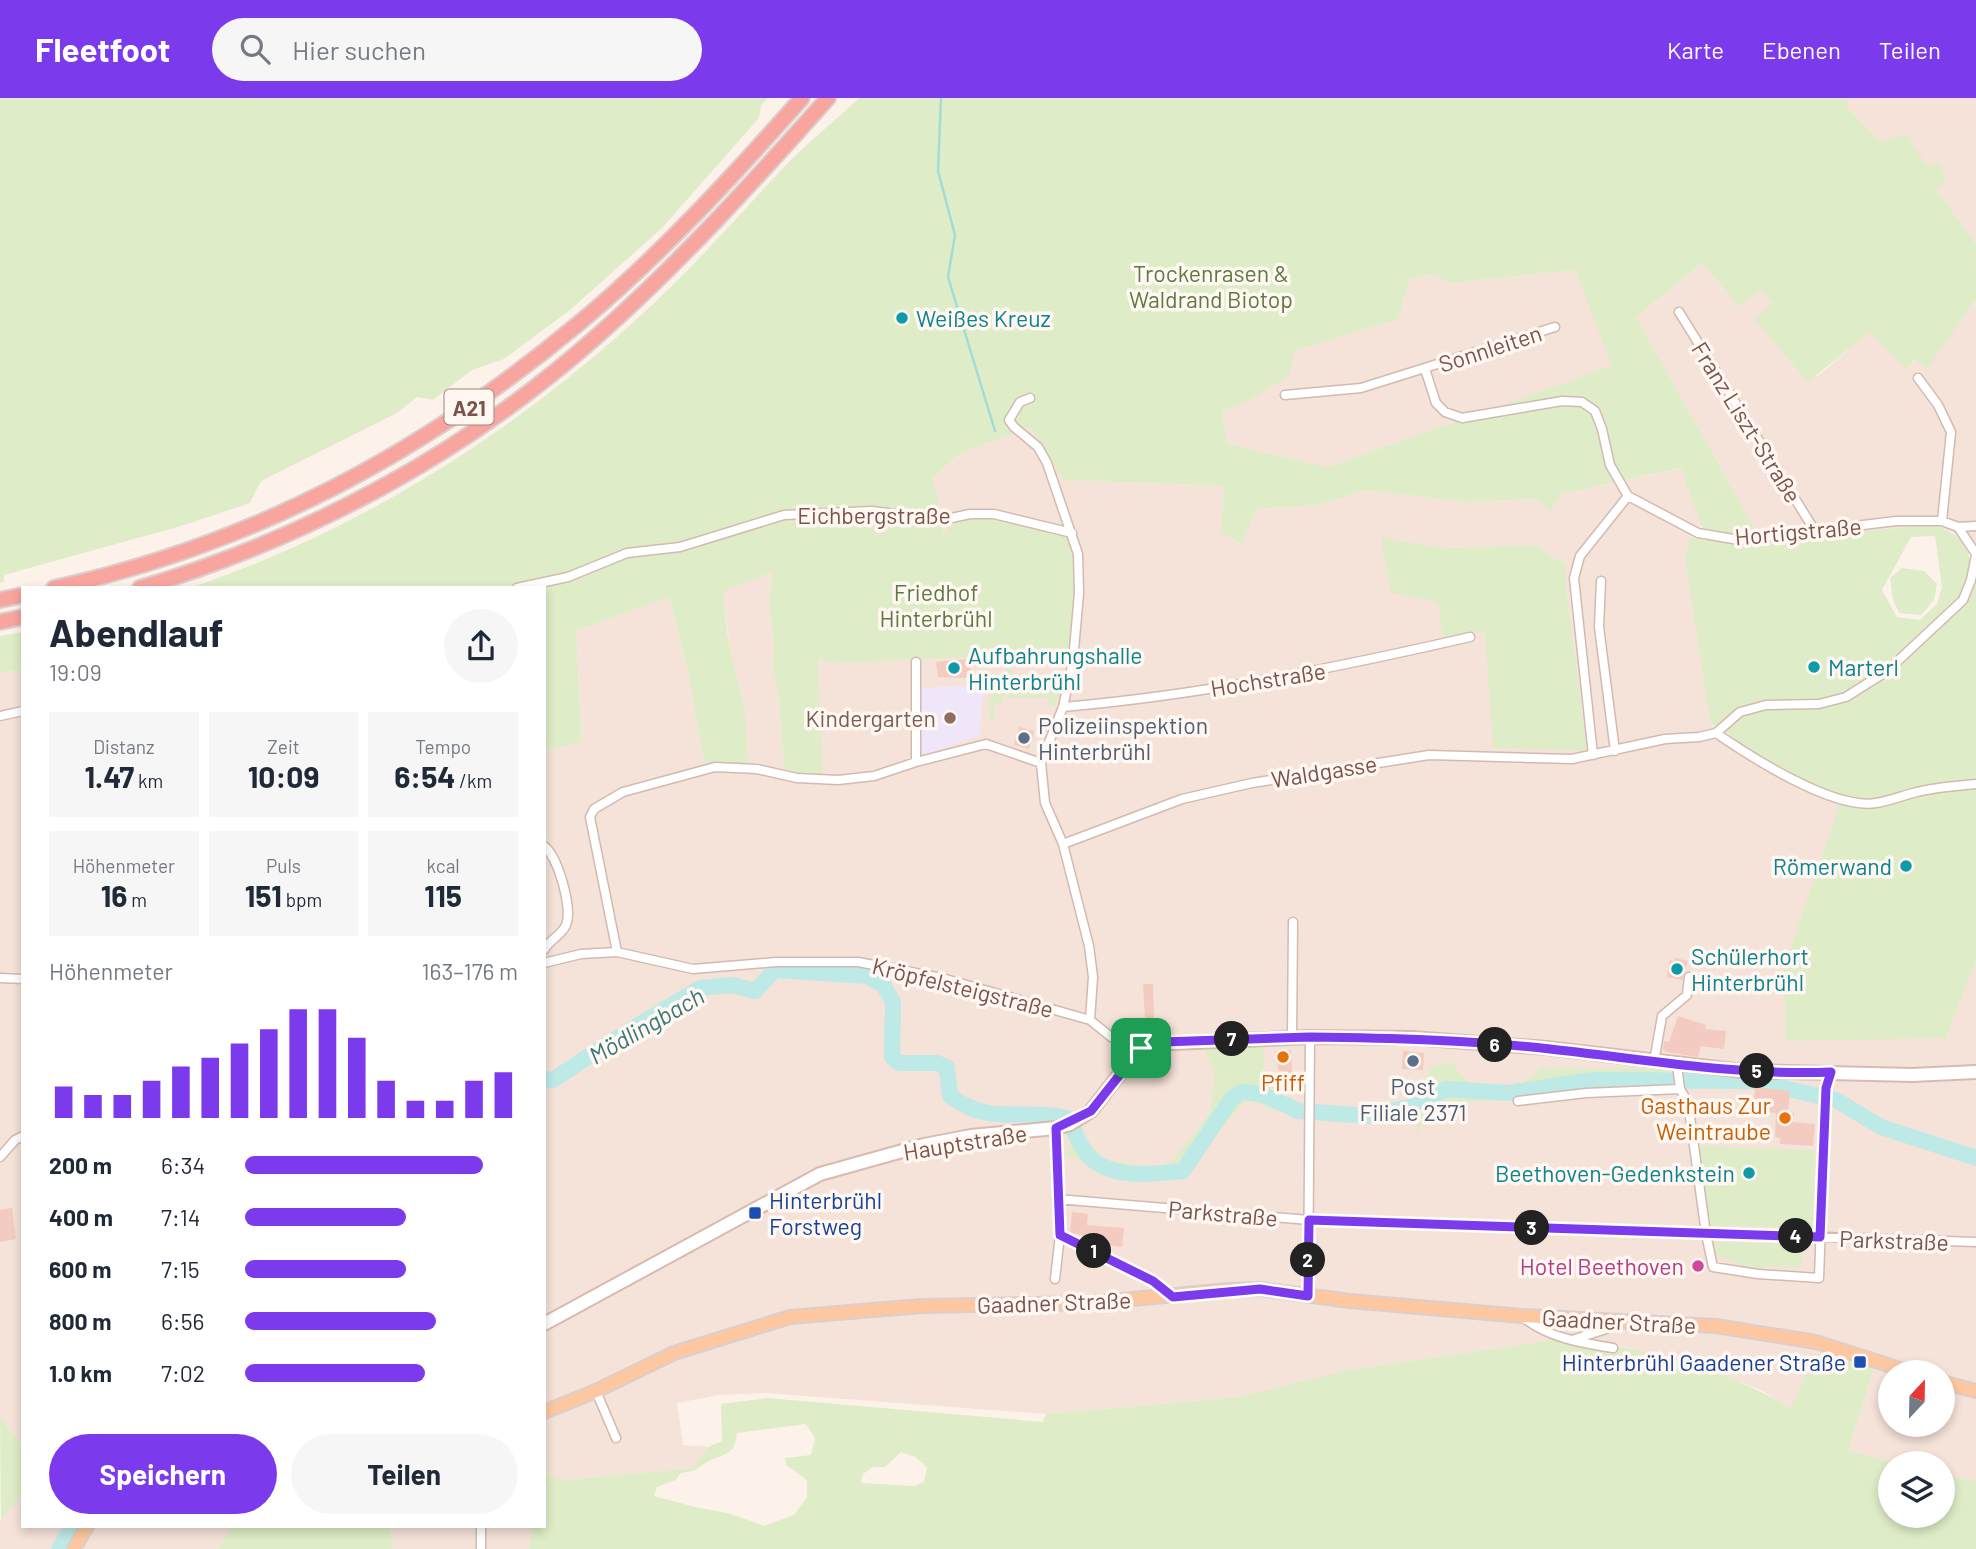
<!DOCTYPE html>
<html lang="de">
<meta charset="utf-8">
<style>
:root{--surface:#fff;--page:#f6f6f7;--text:#1f2937;--muted:#747a83;--accent:#7c3aed}
body{margin:0;font-family:Barlow,sans-serif;background:var(--page);color:var(--text);height:100vh;display:flex;flex-direction:column;font-size:26px;white-space:nowrap}
*{box-sizing:border-box;margin:0}
p{font-size:23px;color:var(--muted)}
.icon{flex:none;width:38px;height:38px;fill:none;stroke:currentColor;stroke-width:2;stroke-linecap:round;stroke-linejoin:round}
.map{position:relative;flex:1;overflow:hidden}
.sheet{position:absolute;left:21px;top:488px;width:525px;height:942px;display:flex;flex-direction:column;background:var(--surface);border-radius:0px;box-shadow:0 4px 10px #0003}
.sheet>*{flex:none}
.needle{width:46px;rotate:22deg}
.controls{position:absolute;left:1878px;top:1262px;display:grid;gap:14px}
.controls a{display:grid;place-items:center;width:77px;height:77px;border-radius:50%;background:var(--surface);box-shadow:0 4px 10px #0003;font-size:35px}
.pin{position:absolute;display:grid;place-items:center;width:60px;height:60px;color:#fff;margin:-30px;border-radius:14px;box-shadow:0 4px 10px #0006}
.km{position:absolute;width:35px;height:35px;margin:-18px;border-radius:50%;background:#222;color:#fff;font-size:19px;line-height:35px;text-align:center}
.round{display:grid;place-items:center;flex:none;width:74px;height:74px;border-radius:37px;background:var(--page)}
.head{display:flex;align-items:center;justify-content:space-between;height:119px;padding:0 28px}
h1{font-size:38px;font-weight:700;line-height:52px}
.figures{display:grid;grid-template-columns:repeat(3,1fr);gap:10px;height:119px;padding:7px 28px}
.figures div{display:grid;align-content:center;border-radius:0px;background:var(--page);text-align:center}
.figures b{font-size:30px;font-weight:700}
.figures small{font-size:19px;font-weight:400}
.figures p{font-size:19px}
.chart{height:196px;padding:14px 28px}
.chart p{display:flex;justify-content:space-between}
.chart svg{width:100%;height:126px;margin-top:7px;stroke:var(--accent);stroke-width:6}
.primary-button{display:flex;gap:14px;margin-top:auto;padding:14px 28px}
.primary-button a{flex:1;height:80px;border-radius:42px;background:var(--accent);color:#fff;font-size:28px;font-weight:700;line-height:80px;text-align:center}
.primary-button a+a{background:var(--page);color:var(--text)}
ul{padding:0 28px;list-style:none;font-size:23px}
li{display:grid;grid-template-columns:112px 84px 1fr;align-items:center;height:52px}
li i{height:18px;border-radius:9px;background:var(--accent)}
header{display:flex;align-items:center;gap:42px;box-sizing:border-box;height:98px;padding:0 35px;background:var(--accent);color:#fff}
header strong{font-size:33px}
nav{display:flex;gap:38px;margin-inline-start:auto;font-size:24px}
.search{width:490px;height:63px;background:var(--page);display:flex;align-items:center;gap:18px;box-sizing:border-box;padding:0 24px;border-radius:38px;color:var(--muted);font-size:26px}
.map>svg:first-child{display:block}
</style>
<header>
<strong>Fleetfoot</strong>
<div class="search"><svg class="icon" aria-label="search" viewBox="0 0 24 24"><circle cx="10" cy="10" r="6"/><path d="M15 15l6 6"/></svg>Hier suchen</div>
<nav><a>Karte</a><a>Ebenen</a><a>Teilen</a></nav>
</header>
<div class="map">
<svg width="1976" height="1451" viewBox="0 0 1976 1451">
<rect width="100%" height="100%" fill="#fdf2ea"/>
<path fill="#f5e2d8" fill-rule="evenodd" d="M1847,0H1976V146L1936,91L1927,68L1880,44L1847,9Z
M1702,165L1739,209L1761,191L1773,205L1817,279L1870,233L1907,270L1960,224L1976,201V477L1971,473V455L1953,434L1931,426L1763,445L1636,219Z
M1575,172L1613,268L1328,369L1228,346L1222,314L1250,302L1294,253L1399,221L1409,181L1431,176L1451,185Z
M1031,330L1063,382L1224,388L1221,433L1241,447L1256,411L1319,407L1365,392L1464,404L1538,401L1682,370L1703,426L1691,439L1711,627L1769,662L1843,700L1784,869L1946,940L1976,864V1383L1943,1377L1942,1365H1896L1848,1353L1874,1270L1791,1310L1759,1291L1684,1265L1617,1247L1573,1239L1348,1272L1238,1299L1046,1316L766,1295L719,1297L677,1305L683,1347L708,1349L692,1370L560,1382L544,1374V653L582,643L576,533L669,499L688,574L704,663L743,603L733,567L724,509V492L772,474L769,508L774,553L772,565L778,595L784,669L817,562L837,564L943,439L942,416L932,380L962,354ZM1381,441L1445,450L1537,447L1550,458L1566,465V490L1586,653L1485,532L1442,533L1438,504ZM1890,1274H1942V1326H1890Z
M23,572V1349L0,1319V575Z
M23,1390V1428H233L218,1451H0V1422L19,1401Z
M390,1428H529L532,1435L528,1451H393Z"/>
<path fill="#efe6fa" d="M989,587L982,603L980,637L927,656L920,655L919,590Z"/>
<path fill="#deedc7" fill-rule="evenodd" d="M0,0H768L761,7L759,20L662,130L570,212L504,261L472,272L433,302L417,299L397,315L261,383L250,405L181,428L4,477V484L0,485Z
M859,0H1847V9L1880,44L1907,37L1927,68L1938,64L1946,81L1936,91L1976,146V201L1927,270L1915,262L1906,271L1870,234L1808,284L1755,222L1773,205L1761,192L1739,209L1702,165L1636,219L1763,445L1931,426C1957,435 1970,444 1971,473L1976,477V864L1946,940L1786,943L1784,869L1842,700C1802,679 1751,661 1719,627H1711L1685,459L1691,439L1707,443L1681,370L1561,396L1550,414L1538,401L1464,404L1365,392L1319,407L1256,411L1242,447L1221,434L1224,388L1063,382L1031,330L962,354L932,380L942,416L943,438L955,419L994,416L1064,437C1083,453 1072,530 1068,555L1059,557H1006L837,565L818,562L822,677L793,676L784,669L778,595L772,565L774,553L769,508L772,474L724,493C723,529 734,565 742,600C747,621 746,644 748,665L704,664L688,574L669,499L576,533L582,644L544,653V490H190C364,431 519,332 653,206C699,163 741,115 785,68C808,44 835,23 859,0ZM1575,172L1612,268L1328,369L1228,346L1222,314L1250,302L1290,277L1294,253L1399,221L1409,181L1431,176L1451,185ZM1935,438L1942,489L1937,506L1920,522L1897,519L1882,492L1911,439Z
M1381,440L1445,450L1537,447L1550,458L1566,465V490L1587,653L1493,650L1485,533L1442,539L1438,504L1391,495Z
M1902,470L1924,473L1937,486L1934,502L1921,517L1899,515L1893,502L1890,480Z
M23,534V572L0,575V538Z
M1008,567H1011L1014,589L1050,594L1054,585L1063,588L1056,606L1049,610L1048,600L1003,599V606L995,607L994,621H990L988,600L1004,588Z
M1263,946L1264,992L1296,1002L1287,1012L1276,1013L1246,1001L1184,1076L1104,1070L1066,1057L1077,1033L1104,1061L1152,1070L1172,1064L1210,1015L1215,978L1204,949Z
M1452,965L1473,991C1507,993 1516,999 1540,970L1663,971L1671,983L1426,1008L1418,1039L1416,1003L1431,968Z
M1699,1048L1814,1052L1813,1130L1710,1127Z
M1711,1144L1802,1146L1801,1169L1785,1170L1783,1168L1771,1169L1768,1167L1762,1173L1755,1172L1713,1156Z
M1573,1239C1647,1253 1726,1271 1791,1310L1815,1255L1874,1270L1848,1353L1896,1365H1890V1418H1942L1943,1377L1976,1383V1451H528L532,1435L529,1428H544V1374L561,1382L692,1370L708,1349L722,1343L721,1306L767,1300L1043,1324L1046,1316L1238,1299L1348,1272ZM806,1326L815,1340L811,1357L785,1360L786,1367L807,1382V1399L794,1417L764,1428L728,1415L699,1410L654,1398L657,1389L676,1382L681,1375C697,1373 694,1372 707,1364C724,1355 735,1358 737,1335ZM901,1354L915,1359L927,1369L924,1384L915,1388L861,1385L863,1376L873,1369H885Z
M0,1319L23,1349V1391L19,1401L1,1422Z
M233,1428H390L393,1451H218Z"/>
<g fill="none" stroke-linecap="round" stroke-linejoin="round">
<path stroke="#a3dbd8" stroke-width="2.5" d="M941,0L938,73L955,137L948,179L995,333"/>
<path stroke="#bde9e6" stroke-width="16" d="M544,981L553,982L604,948L700,890L732,887L755,893L775,872L868,878L884,888L893,904L892,959L899,965H937L947,970L950,998C993,1030 1024,1008 1069,1021C1075,1034 1082,1055 1095,1064C1120,1081 1154,1076 1183,1073L1232,1000L1242,994L1262,996L1298,1013L1369,1018L1408,1009L1447,991L1508,995L1594,982L1754,983L1836,1002L1881,1029L1976,1060
M59,1451L73,1428"/>
</g>
<path fill="#f4cbc0" d="M965,561L966,565H970L972,575H967L968,580L938,579L936,564Z
M1019,629L1034,633L1029,651L1014,647Z
M1675,860L1688,863L1682,882L1667,879L1670,862L1675,863Z
M1143,886H1153L1154,921H1145Z
M1678,918L1706,927L1705,931L1726,933L1724,951L1701,948L1698,959L1666,954L1663,951L1664,943L1669,944Z
M1291,952L1292,975H1279L1275,953Z
M1403,953L1424,955L1423,972L1402,971Z
M1755,989L1790,993L1788,1015H1794L1793,1024L1815,1026L1813,1048L1780,1046V1040L1775,1039L1776,1015L1753,1012Z
M12,1110L16,1141L0,1144V1112Z
M1072,1114L1088,1116L1087,1127L1124,1130L1122,1149L1096,1146V1142L1089,1141L1090,1138L1070,1135Z"/>
<g fill="none" stroke-linecap="round" stroke-linejoin="round">
<defs>
<path id="street" d="M1679,214L1815,433
M1425,271L1436,305L1445,314L1462,320L1562,303L1582,304L1595,313L1602,331L1610,367L1628,398L1698,435L1739,442L1896,423H1942L1958,429L1976,428
M1918,280L1938,307L1951,334L1942,423
M1285,297L1361,290L1555,229
M1030,300L1020,304L1009,322L1014,329L1038,349L1047,365L1078,456L1079,495L1073,563L1063,609L1041,665L1045,705L1063,746L1089,848L1093,879L1090,922
M1958,429L1976,456
M1601,483L1599,529L1615,653
M517,490L568,479L627,455L680,449L784,417L872,413L942,422L970,416H994L1072,435
M1063,609C1201,597 1335,570 1470,539
M0,618L23,613
M1716,635L1740,614L1766,607L1819,606L1846,599L1887,573L1963,502L1971,482L1976,457
M1593,657L1574,480L1580,458L1628,398
M916,664V564
M1063,746L1182,701L1252,685L1429,657L1572,661L1665,641L1699,639L1716,635C1751,659 1833,712 1876,705C1890,703 1904,697 1917,694C1936,689 1957,688 1976,686
M544,748C558,758 573,811 566,827C562,837 549,842 544,852
M617,854L590,719L594,711L623,694L715,669L757,671L797,680L838,682L874,678L916,664L986,646L1041,665
M544,865L581,856L617,854L693,871L776,864H858L942,880L1090,922L1111,939L1141,950
M0,880L23,881
M1292,939L1293,824
M1654,964L1662,918L1687,897L1689,879
M1677,967L1680,991L1688,1004L1706,1136L1713,1169L1758,1176L1819,1180L1826,990L1831,974
M1518,1003L1586,995L1680,991
M0,1059L15,1042L23,1038
M1057,1101L1309,1122L1976,1144
M1060,1137L1153,1183L1171,1197
M1055,1181L1060,1137L1056,1030
M1308,1198L1310,939
M1524,1220C1549,1240 1582,1245 1613,1250
M1572,1242L1606,1231L1617,1223
M596,1293L616,1340
M481,1451V1428"/>
<path id="secondary" d="M544,1226L820,1076L924,1047L971,1038L1056,1030L1070,1026L1091,1013L1136,955L1149,946L1310,939L1412,940L1547,950L1743,973L1912,977L1976,974"/>
<path id="primary" d="M1942,1284L1976,1293
M544,1314L596,1293L674,1255L790,1219L921,1208L1090,1205L1228,1192L1260,1191L1350,1203L1522,1218L1716,1228L1816,1244L1910,1274
M74,1451L87,1428"/>
<path id="highway" d="M54,490C252,447 423,355 578,226C660,158 732,79 802,0
M140,490C308,440 465,355 596,239C679,166 754,83 828,0
M0,502L23,497
M0,524L23,519"/>
</defs>
<use href="#street" stroke="#d3bab1" stroke-width="11"/>
<use href="#secondary" stroke="#d9bab1" stroke-width="16"/>
<use href="#primary" stroke="#dacfcd" stroke-width="16"/>
<use href="#highway" stroke="#dacfcd" stroke-width="18"/>
<use href="#street" stroke="#fff" stroke-width="8"/>
<use href="#secondary" stroke="#fff" stroke-width="12"/>
<use href="#primary" stroke="#fdc8a1" stroke-width="12"/>
<use href="#highway" stroke="#f9a59f" stroke-width="14"/>
</g>
<g fill="none" stroke-linecap="round" stroke-linejoin="round">
<defs>
<path id="route" d="M1310,939C1390,940 1470,942 1550,951C1643,961 1737,978 1831,974L1826,990L1820,1139L1309,1122L1308,1198L1260,1191L1173,1199L1153,1183L1060,1137L1056,1030L1091,1013L1141,950L1162,944Z"/>
</defs>
<use href="#route" stroke="#fff" stroke-width="14"/>
<use href="#route" stroke="#7c3aed" stroke-width="9"/>
</g>
<g fill="#0f9aa8" stroke="#fff7f1" stroke-width="2.5">
<circle cx="902" cy="220" r="7"/>
<circle cx="1814" cy="569" r="7"/>
<circle cx="954" cy="570" r="7"/>
<circle cx="1906" cy="768" r="7"/>
<circle cx="1677" cy="871" r="7"/>
<circle cx="1749" cy="1075" r="7"/>
</g>
<circle fill="#8d6e63" stroke="#fff7f1" stroke-width="2.5" cx="950" cy="620" r="7"/>
<g fill="#5c6f8a" stroke="#fff7f1" stroke-width="2.5">
<circle cx="1024" cy="640" r="7"/>
<circle cx="1413" cy="963" r="7"/>
</g>
<g fill="#e8710a" stroke="#fff7f1" stroke-width="2.5">
<circle cx="1283" cy="959" r="7"/>
<circle cx="1785" cy="1020" r="7"/>
</g>
<g fill="#1a4fb4" stroke="#fff7f1" stroke-width="2.5">
<rect x="748" y="1108" width="14" height="14" rx="3.5"/>
<rect x="1853" y="1257" width="14" height="14" rx="3.5"/>
</g>
<circle fill="#d1479c" stroke="#fff7f1" stroke-width="2.5" cx="1698" cy="1168" r="7"/>
<g text-anchor="middle" dominant-baseline="central" stroke-width="7" stroke-linejoin="round" paint-order="stroke">
<rect fill="#fff7f1" stroke="#a2847d" stroke-width="2" x="444.5" y="291.5" width="49" height="35" rx="5"/>
<g font-size="21" font-weight="bold" fill="#7a534b">
<text x="469" y="309">A21</text>
</g>
<g font-size="23" fill="#5d7a40" stroke="#fff7f1">
<text x="1211" y="175">Trockenrasen &amp;<tspan x="1211" dy="26">Waldrand Biotop</tspan></text>
<text x="936" y="494">Friedhof<tspan x="936" dy="26">Hinterbrühl</tspan></text>
</g>
<g font-size="23" fill="#0d838f" stroke="#fff7f1" text-anchor="start">
<text x="916" y="220">Weißes Kreuz</text>
<text x="968" y="557">Aufbahrungshalle<tspan x="968" dy="26">Hinterbrühl</tspan></text>
<text x="1828" y="569">Marterl</text>
<text x="1892" y="768" text-anchor="end">Römerwand</text>
<text x="1691" y="858">Schülerhort<tspan x="1691" dy="26">Hinterbrühl</tspan></text>
<text x="1735" y="1075" text-anchor="end">Beethoven-Gedenkstein</text>
</g>
<g font-size="23" fill="#7a534b" stroke="#fff7f1">
<text transform="translate(1490 250) rotate(-18)">Sonnleiten</text>
<text transform="translate(1747 324) rotate(58)">Franz Liszt-Straße</text>
<text x="874" y="417">Eichbergstraße</text>
<text transform="translate(1798 433) rotate(-5)">Hortigstraße</text>
<text transform="translate(1268 581) rotate(-9)">Hochstraße</text>
<text transform="translate(1324 673) rotate(-9)">Waldgasse</text>
<text transform="translate(963 889) rotate(14)">Kröpfelsteigstraße</text>
<text transform="translate(965 1044) rotate(-9)">Hauptstraße</text>
<text transform="translate(1223 1115) rotate(5)">Parkstraße</text>
<text transform="translate(1894 1142) rotate(2)">Parkstraße</text>
<text transform="translate(1054 1204) rotate(-2)">Gaadner Straße</text>
<text transform="translate(1619 1223) rotate(3)">Gaadner Straße</text>
</g>
<g font-size="23" fill="#785e54" stroke="#fff7f1" text-anchor="end">
<text x="936" y="620">Kindergarten</text>
</g>
<g font-size="23" fill="#4e5e75" stroke="#fff7f1" text-anchor="start">
<text x="1038" y="627">Polizeiinspektion<tspan x="1038" dy="26">Hinterbrühl</tspan></text>
<text x="1413" y="988" text-anchor="middle">Post<tspan x="1413" dy="26">Filiale 2371</tspan></text>
</g>
<g font-size="23" fill="#c56008" stroke="#fff7f1">
<text x="1283" y="984">Pfiff</text>
<text x="1771" y="1007" text-anchor="end">Gasthaus Zur<tspan x="1771" dy="26">Weintraube</tspan></text>
</g>
<g font-size="23" fill="#164399" stroke="#fff7f1" text-anchor="start">
<text x="769" y="1102">Hinterbrühl<tspan x="769" dy="26">Forstweg</tspan></text>
<text x="1846" y="1264" text-anchor="end">Hinterbrühl Gaadener Straße</text>
</g>
<g font-size="23" fill="#b23c85" stroke="#fff7f1" text-anchor="end">
<text x="1684" y="1168">Hotel Beethoven</text>
</g>
<g font-size="24" font-style="italic" fill="#3a7876" stroke="#fff7f1">
<text transform="translate(646 927) rotate(-30)">Mödlingbach</text>
</g>
</g>
</svg>
<div class="controls">
<a><svg class="needle" viewBox="-14 -14 28 28"><path d="M0-13l5 13h-10z" fill="#e53935"/><path d="M0 13l5-13h-10z" fill="#747a83"/></svg></a>
<a><svg class="icon" aria-label="layers" viewBox="0 0 24 24"><path d="M12 4l9 5-9 5-9-5zM3 14l9 5 9-5"/></svg></a>
</div>
<div class="pin" style="left:1141px;top:950px;background:#1e9e55"><svg class="icon" aria-label="arrive" viewBox="0 0 24 24"><path d="M6 21V4h12l-3 4 3 4H6"/></svg></div>
<b class="km" style="left:1094px;top:1153px">1</b>
<b class="km" style="left:1308px;top:1162px">2</b>
<b class="km" style="left:1532px;top:1130px">3</b>
<b class="km" style="left:1796px;top:1138px">4</b>
<b class="km" style="left:1757px;top:973px">5</b>
<b class="km" style="left:1495px;top:947px">6</b>
<b class="km" style="left:1232px;top:941px">7</b>
<section class="sheet">
<div class="head"><div><h1>Abendlauf</h1><p>19:09</p></div><a class="round"><svg class="icon" aria-label="share" viewBox="0 0 24 24"><path d="M12 15V3M7 8l5-5 5 5M5 13v7h14v-7"/></svg></a></div>
<div class="figures">
<div><p>Distanz</p><b>1.47<small> km</small></b></div>
<div><p>Zeit</p><b>10:09</b></div>
<div><p>Tempo</p><b>6:54<small> /km</small></b></div>
</div>
<div class="figures">
<div><p>Höhenmeter</p><b>16<small> m</small></b></div>
<div><p>Puls</p><b>151<small> bpm</small></b></div>
<div><p>kcal</p><b>115</b></div>
</div>
<div class="chart"><p><span>Höhenmeter</span>163–176 m</p>
<svg viewBox="0 0 160 44" preserveAspectRatio="none"><path d="M5 44V33M15 44V36M25 44V36M35 44V31M45 44V26M55 44V23M65 44V18M75 44V13M85 44V6M95 44V6M105 44V16M115 44V31M125 44V38M135 44V38M145 44V31M155 44V28"/></svg>
</div>
<ul>
<li><b>200 m</b>6:34<i style="width:87%"></i></li>
<li><b>400 m</b>7:14<i style="width:59%"></i></li>
<li><b>600 m</b>7:15<i style="width:59%"></i></li>
<li><b>800 m</b>6:56<i style="width:70%"></i></li>
<li><b>1.0 km</b>7:02<i style="width:66%"></i></li>
</ul>
<div class="primary-button"><a>Speichern</a><a>Teilen</a></div>
</section>
</div>
